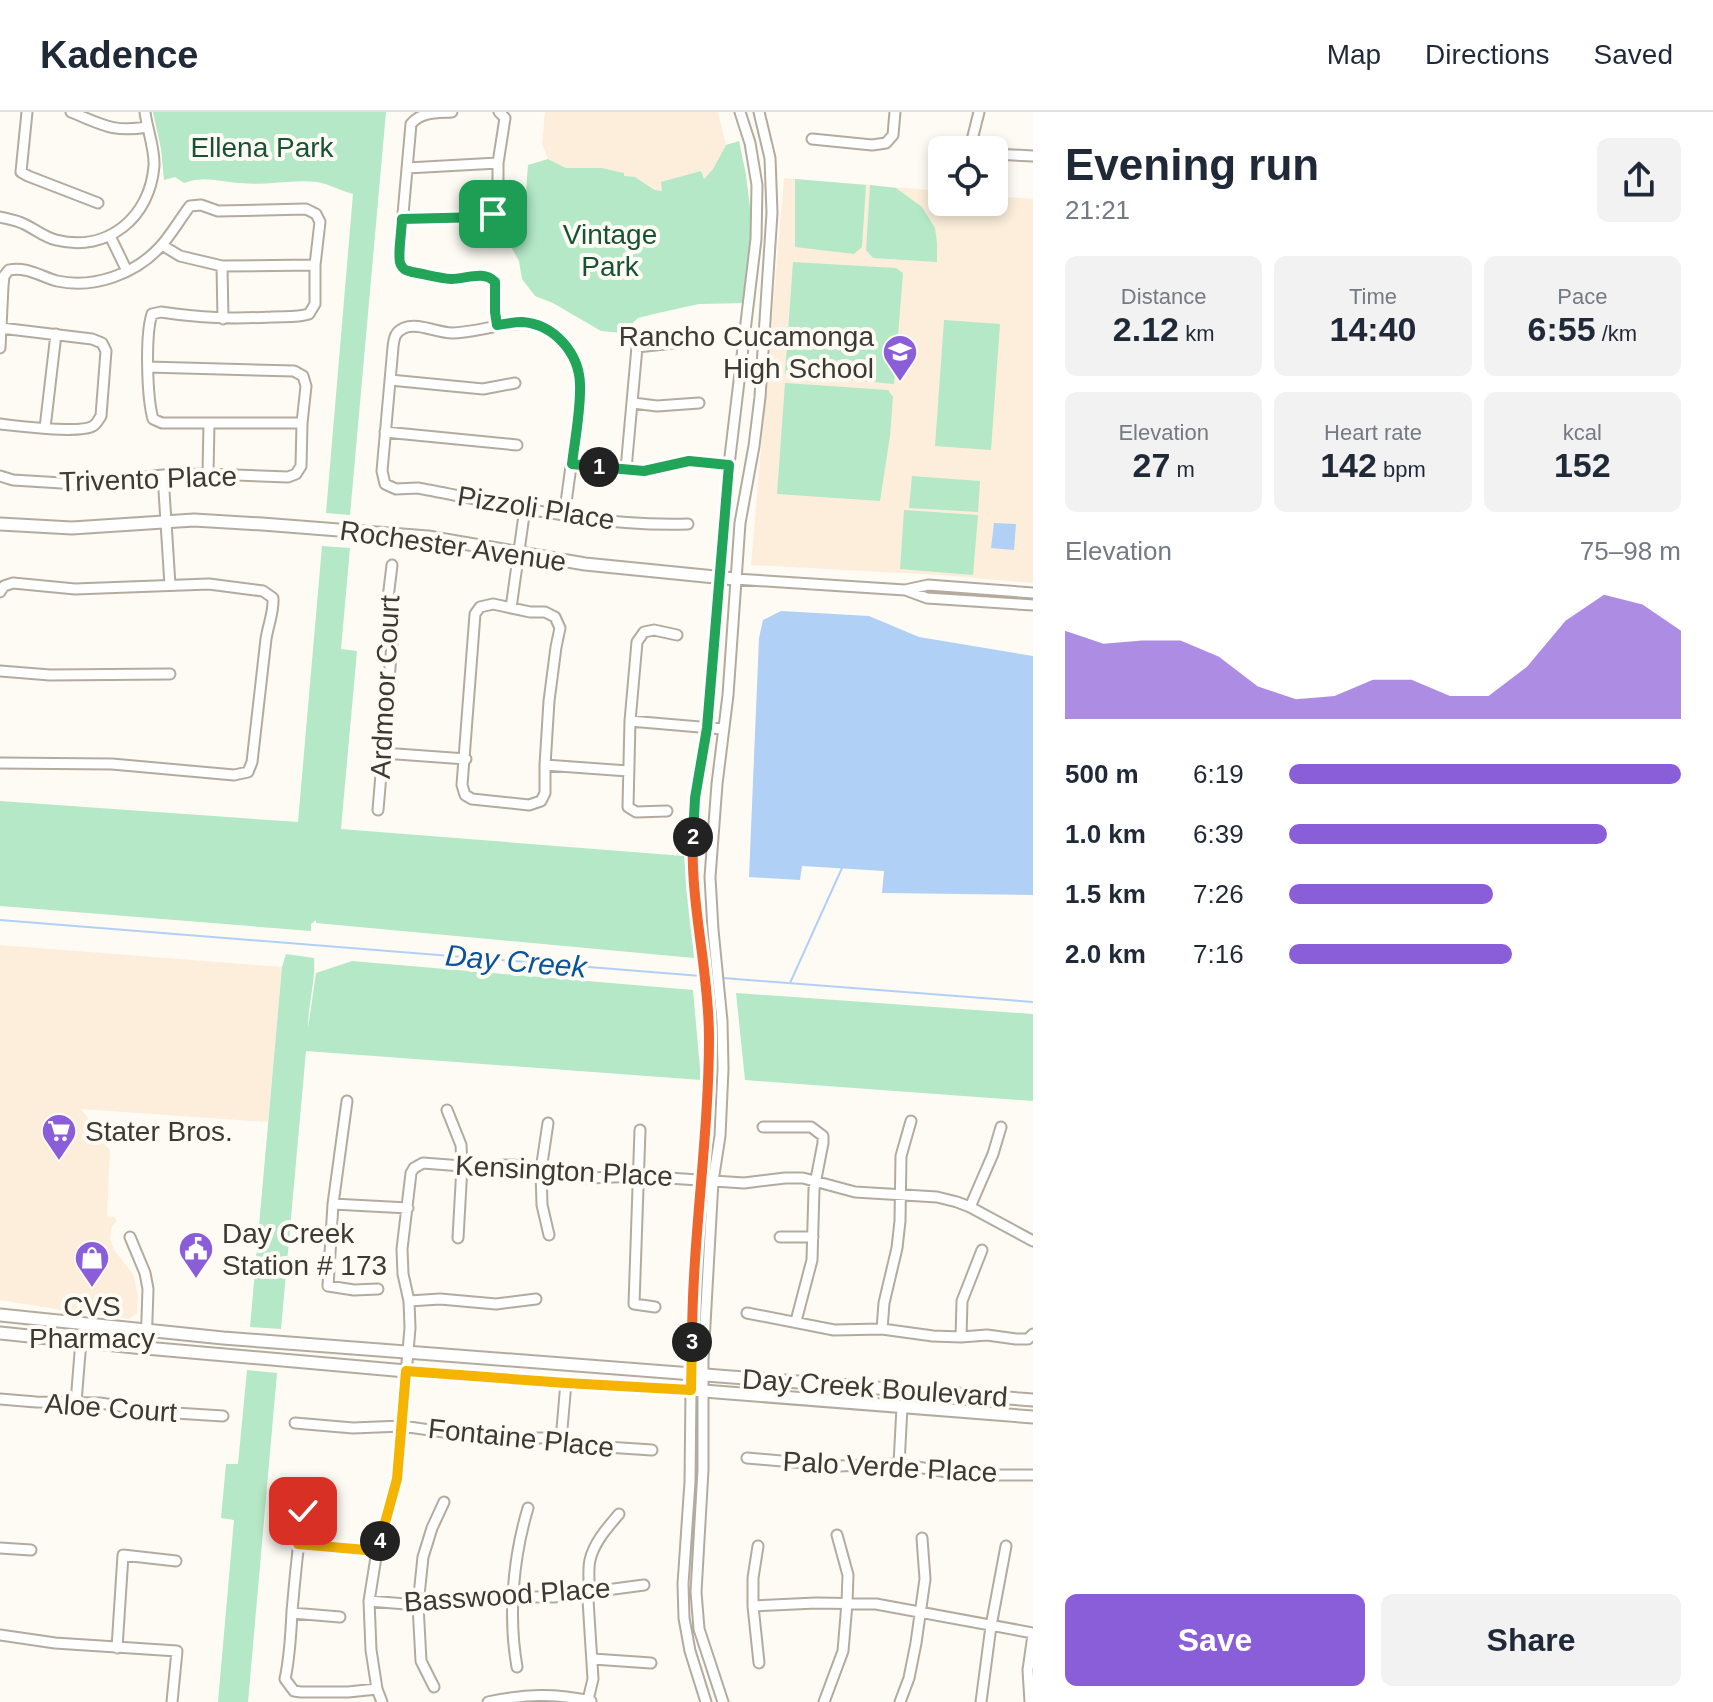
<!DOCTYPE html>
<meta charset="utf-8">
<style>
:root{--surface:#fff;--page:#f2f2f3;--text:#1f2937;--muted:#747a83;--line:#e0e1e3;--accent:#8a5ed8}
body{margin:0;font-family:Arial,sans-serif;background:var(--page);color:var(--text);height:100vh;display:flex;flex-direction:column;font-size:30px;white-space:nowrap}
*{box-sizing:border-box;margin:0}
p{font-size:26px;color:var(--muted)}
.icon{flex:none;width:44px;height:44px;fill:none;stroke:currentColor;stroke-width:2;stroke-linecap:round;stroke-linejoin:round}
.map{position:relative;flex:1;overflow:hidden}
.panel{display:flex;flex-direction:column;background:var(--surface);width:680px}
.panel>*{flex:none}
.tools{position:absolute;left:928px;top:24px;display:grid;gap:16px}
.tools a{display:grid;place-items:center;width:80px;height:80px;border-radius:12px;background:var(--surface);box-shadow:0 4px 12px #0003;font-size:40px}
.pin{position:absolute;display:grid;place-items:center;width:68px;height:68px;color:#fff;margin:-34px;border-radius:16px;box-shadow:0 4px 12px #0006}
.km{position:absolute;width:40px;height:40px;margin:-20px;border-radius:50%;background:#222;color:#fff;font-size:22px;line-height:40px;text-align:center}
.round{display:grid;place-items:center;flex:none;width:84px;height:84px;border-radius:12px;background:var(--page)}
.headline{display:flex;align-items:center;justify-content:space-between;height:136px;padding:0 32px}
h1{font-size:44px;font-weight:600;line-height:60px}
.metrics{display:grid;grid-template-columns:repeat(3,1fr);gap:12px;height:136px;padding:8px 32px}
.metrics div{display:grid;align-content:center;border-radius:12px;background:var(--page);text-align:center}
.metrics b{font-size:34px;font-weight:600}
.metrics small{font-size:22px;font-weight:400}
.metrics p{font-size:22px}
.chart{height:224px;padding:16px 32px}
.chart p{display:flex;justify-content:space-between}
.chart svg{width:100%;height:144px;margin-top:8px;fill:var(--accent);opacity:.7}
.button{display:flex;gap:16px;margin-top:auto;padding:16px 32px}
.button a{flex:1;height:92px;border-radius:12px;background:var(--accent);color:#fff;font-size:32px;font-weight:600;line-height:92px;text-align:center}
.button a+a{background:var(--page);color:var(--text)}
ul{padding:0 32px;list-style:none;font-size:26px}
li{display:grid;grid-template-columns:128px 96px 1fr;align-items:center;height:60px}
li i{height:20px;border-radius:10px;background:var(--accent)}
header{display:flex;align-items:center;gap:48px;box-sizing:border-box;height:112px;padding:0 40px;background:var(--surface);border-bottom:2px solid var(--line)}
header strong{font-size:38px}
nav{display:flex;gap:44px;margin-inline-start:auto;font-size:28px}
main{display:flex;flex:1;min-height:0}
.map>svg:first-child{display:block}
</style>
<header>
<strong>Kadence</strong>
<nav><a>Map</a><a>Directions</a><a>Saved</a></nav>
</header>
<main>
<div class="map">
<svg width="1033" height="1590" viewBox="0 0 1033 1590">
<rect width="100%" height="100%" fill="#fefbf5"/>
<path fill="#fceedb" d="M545,0H718L726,33L713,57L703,68L671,80L656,78L635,65L628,66L623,64V61L602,56H566L548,47L542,32Z
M784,66L942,79V90H994V84L1033,87V471L940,463L751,453Z
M0,833L282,855L268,1010L81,997L91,1010V1017L110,1038L107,1104L114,1105L117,1109L112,1114L110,1126L114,1138L133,1162L138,1183L137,1201L129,1207L85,1202L0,1188Z"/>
<path fill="#b4e8c6" d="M153,0H386L350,403L326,401L353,82C342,79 329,72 317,70C291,67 266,74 240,71C220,70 205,63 184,71L175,65L164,68L161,37Z
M739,29L746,63L753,119L746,191L699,192L658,201L638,206L622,221L601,219L553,191L535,184L522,167L519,149L510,133L508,114L514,105L524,106L528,53L548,47L566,56H602L624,61V64L635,65L655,78L662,79L661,70L701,59L704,67L713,57L726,33Z
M795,67L866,73L862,135L854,142L795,135Z
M870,73L896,76L922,95L935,116L937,131V150L873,146L866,138Z
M793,150L896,156L903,161L894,272L785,262Z
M944,208L1000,212L991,338L935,334Z
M785,271L888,278L893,285L890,324L880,389L777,382Z
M912,364L980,369L978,400L909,396Z
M904,398L978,403L973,463L900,457Z
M322,434L350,436L341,537L357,539L341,717L684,744L694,846L316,811V808L311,812V819L0,794V689L298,710Z
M286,842L314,846C316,865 308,894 308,916L316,861L352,849L693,878L701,968L306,939L281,1217L250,1215L282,855Z
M736,881L1033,902V989L745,968Z
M247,1258L277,1261L248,1590H218L234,1408L221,1406L226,1352H238Z"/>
<path fill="#b0d0f6" d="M994,411L1016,412L1014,438L991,436Z
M781,499L869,504L919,525L1033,544V783L882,781L884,759L802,754L800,768L749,765L759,526L763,508Z"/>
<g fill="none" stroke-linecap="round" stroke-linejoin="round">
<path stroke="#b0d0f6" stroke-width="2" d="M0,808L701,864
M723,866L1033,890
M790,871L842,756"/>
<defs>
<path id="minor" d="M27,0L21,60L28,64L98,91
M71,0C101,12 113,21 147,15
M452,0C435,1 421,0 411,12L399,147C401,155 404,158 412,160C425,162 439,167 451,167C466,167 484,158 495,170V200L497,213
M979,0L972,28L980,38
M812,27L872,33L886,31L893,23L895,0
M994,42L1033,44
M407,56L498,51
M0,105C8,107 16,108 24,112C35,117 44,125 56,128C108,141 150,105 154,54C155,37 147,17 145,0
M402,107L484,105L493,102L498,92V51L505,6L499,0
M110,124L127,159
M162,133L180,144L222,154L315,153
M222,154L223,207
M0,236L3,174L4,164L9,158C26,154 42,165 57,169C94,177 135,162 160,135C171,123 180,107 190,94L201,93L218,99L306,97L316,102L320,110L315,153V192L309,202C296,206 284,204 271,205C231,207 201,206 161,200L152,202C145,223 147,286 153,307L162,311H302
M390,268L483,277L515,271
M633,291L657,294L699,291
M0,312C18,314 80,322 93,314C97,312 98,308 101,304L106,239L102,231L92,227L1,216
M45,316L56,222
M385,320L517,333
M572,352L644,359L689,349L729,353
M626,357L637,235L701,228
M208,362L209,311
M163,363L170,473
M0,364L13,368L78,372L163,363L208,362L288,365L296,362L301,354L302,311L306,274L303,264L294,259L148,255
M564,404C569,371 573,339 577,306C578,294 581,281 580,269C579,259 576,248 571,240C541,191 494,220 452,221C437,221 418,210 404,216C395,220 394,226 393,235L382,359L385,372L396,377L418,376C508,393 597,415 688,412
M735,467L905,478L928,473L1033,481
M908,479L927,486L1033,493
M0,480L4,474L13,471L75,477L209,472L263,479L273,486C274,500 268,513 266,527L252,650L248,660L234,663L112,652L0,651
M493,492L530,500H545L555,505L560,516L556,535L549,589L545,653V681L541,689L529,693L472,687L465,683L462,673L475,502L480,495Z
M511,496L525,396
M0,559L50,563L170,562
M630,609L723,617
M383,641L466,647
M545,653L628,659
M378,698L393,520L388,486L392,453
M667,699L636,700L628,695L630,609L637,530L644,520L654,518L677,523
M347,989L333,1092L328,1174L354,1178L378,1177
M447,998L461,1033L462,1054L458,1126
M548,1011L541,1058L542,1093L549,1123
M763,1015H811L823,1024V1031L814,1077L812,1148L796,1209
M640,1018L634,1192L655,1195
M333,1092L408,1096
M970,1095L993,1042L1001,1015
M130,1125L145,1161L148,1177L146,1236
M780,1125H813
M409,1189L440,1187L496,1192L536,1187
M747,1201L834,1218L882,1217L933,1224L961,1225L987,1223L1016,1227H1028L1033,1222
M882,1217L884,1191L897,1136L900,1109L901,1044L911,1009
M961,1225L962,1189L982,1138
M0,1287L36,1290L100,1291L159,1300L223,1304
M76,1290L81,1229
M295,1311L353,1316L402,1314L485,1326H547L591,1334L652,1338
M561,1328L566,1271
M747,1346L838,1354L899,1352L965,1363H1033
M899,1352L902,1295
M309,1375C299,1415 296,1457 292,1499C291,1522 290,1544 285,1567L294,1579L301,1580H348L377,1577
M298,1432L377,1439
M758,1434L753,1466V1494L759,1551
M0,1436L31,1438
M369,1489L418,1493L513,1485H554L644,1473
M753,1494L816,1491L876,1492L1033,1521
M292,1501L340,1505
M0,1523L55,1531L177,1539L172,1590
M117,1536L123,1443L176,1449
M593,1547L651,1551
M517,1555C508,1504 513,1446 528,1396
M434,1575L421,1549L418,1493L423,1445L432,1416L444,1390
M588,1588L593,1567L588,1488C591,1475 587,1461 590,1448C594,1430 608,1415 619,1402
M382,1590L377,1577L371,1538L369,1489L377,1439L397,1367L410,1216L409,1189L403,1162L402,1137L411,1061L414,1056L423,1051L462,1054L514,1053L569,1064L589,1066L638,1064L744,1071L785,1066H803L855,1080L937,1085L957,1090L970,1095L1033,1129
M488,1590C525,1582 554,1581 591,1589
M706,1590L690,1539L684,1506L683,1472L690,1370L692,1187L706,1017L709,922L706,881L694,787L692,743L695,686L707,616L729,353L756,127L757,73L750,31L740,0
M723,1590L699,1517L696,1480L703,1358V1248L713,1069L720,1024L723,957L722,909L713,818L710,765L717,672L728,583L740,411L754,334L760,285L772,101L770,46L759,0
M824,1590L843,1539L847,1491L848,1463L837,1423
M900,1590L909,1566L916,1531L925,1467L922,1426
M981,1590L991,1514L1006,1434
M1030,1590L1028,1558L1033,1523"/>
<path id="major" d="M0,412L72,416L194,408L262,412L428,425L585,452L735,467
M0,1203L223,1226L1033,1288
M0,1221L134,1235L406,1259L566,1271L691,1278L1033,1305"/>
</defs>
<use href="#minor" stroke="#b3ab9e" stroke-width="13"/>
<use href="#major" stroke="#b3ab9e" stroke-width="15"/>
<use href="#minor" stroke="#fff" stroke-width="9"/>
<use href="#major" stroke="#fff" stroke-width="11"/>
</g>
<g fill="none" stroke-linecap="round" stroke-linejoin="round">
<defs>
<path id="split-1" d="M493,102L484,105L402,107C402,116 397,147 401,153C404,159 407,158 412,160C425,162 438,166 451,167C466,167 484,158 495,170V200L497,213C505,212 514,210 522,210C554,212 579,241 580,272C581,297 575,327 572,352L599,355"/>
<path id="split-2" d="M599,355L644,359L689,349L729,353L707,616L695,686L693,725"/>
<path id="split-3" d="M692,1230C692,1128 709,1027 709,925C709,858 690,792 693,725"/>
<path id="split-4" d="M380,1429L397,1367L406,1259L566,1271L691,1278L692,1230"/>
<path id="split-5" d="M303,1399L298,1432L377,1439L380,1429"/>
</defs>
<use href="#split-1" stroke="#fff" stroke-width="16"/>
<use href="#split-2" stroke="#fff" stroke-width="16"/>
<use href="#split-3" stroke="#fff" stroke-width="16"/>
<use href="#split-4" stroke="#fff" stroke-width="16"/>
<use href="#split-5" stroke="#fff" stroke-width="16"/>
<use href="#split-1" stroke="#22a559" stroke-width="10"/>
<use href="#split-2" stroke="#22a559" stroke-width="10"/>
<use href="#split-3" stroke="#f0652b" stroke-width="10"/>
<use href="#split-4" stroke="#f5b400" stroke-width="10"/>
<use href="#split-5" stroke="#f5b400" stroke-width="10"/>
</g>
<defs>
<symbol id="school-pin" viewBox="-11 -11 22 30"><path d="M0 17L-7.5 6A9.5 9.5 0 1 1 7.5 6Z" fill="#8a5ed8" stroke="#fefbf5"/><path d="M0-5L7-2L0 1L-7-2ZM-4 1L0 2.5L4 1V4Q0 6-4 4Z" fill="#fff"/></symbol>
<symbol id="supermarket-pin" viewBox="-11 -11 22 30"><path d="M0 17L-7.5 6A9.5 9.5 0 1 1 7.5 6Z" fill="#8a5ed8" stroke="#fefbf5"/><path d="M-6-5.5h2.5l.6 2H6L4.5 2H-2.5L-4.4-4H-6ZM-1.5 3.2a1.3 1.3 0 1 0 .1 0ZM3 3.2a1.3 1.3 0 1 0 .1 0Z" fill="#fff"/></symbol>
<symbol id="civic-pin" viewBox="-11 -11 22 30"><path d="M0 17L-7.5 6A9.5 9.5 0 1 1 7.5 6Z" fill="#8a5ed8" stroke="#fefbf5"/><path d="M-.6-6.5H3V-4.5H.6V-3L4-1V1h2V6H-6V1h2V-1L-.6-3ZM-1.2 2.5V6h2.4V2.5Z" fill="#fff"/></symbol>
<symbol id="shop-pin" viewBox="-11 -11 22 30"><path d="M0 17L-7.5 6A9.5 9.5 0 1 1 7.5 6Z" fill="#8a5ed8" stroke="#fefbf5"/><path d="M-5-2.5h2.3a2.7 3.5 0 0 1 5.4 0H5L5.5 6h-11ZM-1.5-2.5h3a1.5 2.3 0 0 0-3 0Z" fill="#fff"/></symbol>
</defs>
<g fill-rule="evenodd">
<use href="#school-pin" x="880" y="220" width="40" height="54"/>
<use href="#supermarket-pin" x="39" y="999" width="40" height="54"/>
<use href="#civic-pin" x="176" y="1117" width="40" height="54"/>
<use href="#shop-pin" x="72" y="1126" width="40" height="54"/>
</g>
<g text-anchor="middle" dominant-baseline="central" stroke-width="8" stroke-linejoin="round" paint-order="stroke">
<g font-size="28" fill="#175333" stroke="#fefbf5">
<text x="262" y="35">Ellena Park</text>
<text x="610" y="122">Vintage<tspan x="610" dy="32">Park</tspan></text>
</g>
<g font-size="28" fill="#3d3a35" stroke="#fefbf5" text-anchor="start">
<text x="874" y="224" text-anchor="end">Rancho Cucamonga<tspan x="874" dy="32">High School</tspan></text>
<text x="85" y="1019">Stater Bros.</text>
<text x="222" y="1121">Day Creek<tspan x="222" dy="32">Station # 173</tspan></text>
<text x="92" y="1194" text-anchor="middle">CVS<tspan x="92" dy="32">Pharmacy</tspan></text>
</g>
<g font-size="28" fill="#3d3a35" stroke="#fefbf5">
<text transform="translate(148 367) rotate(-2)">Trivento Place</text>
<text transform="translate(536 396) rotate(9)">Pizzoli Place</text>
<text transform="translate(453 434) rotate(8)">Rochester Avenue</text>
<text transform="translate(385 575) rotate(-87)">Ardmoor Court</text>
<text transform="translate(564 1059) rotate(3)">Kensington Place</text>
<text transform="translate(875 1276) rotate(4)">Day Creek Boulevard</text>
<text transform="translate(111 1296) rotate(4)">Aloe Court</text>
<text transform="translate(521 1326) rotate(6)">Fontaine Place</text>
<text transform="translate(890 1355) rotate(3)">Palo Verde Place</text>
<text transform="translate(507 1483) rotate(-4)">Basswood Place</text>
</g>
<g font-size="30" font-style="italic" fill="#08539c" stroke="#fefbf5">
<text transform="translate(516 849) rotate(5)">Day Creek</text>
</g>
</g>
</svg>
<div class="tools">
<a><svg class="icon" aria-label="locate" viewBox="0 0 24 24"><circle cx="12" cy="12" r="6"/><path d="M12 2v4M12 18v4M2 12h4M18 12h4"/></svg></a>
</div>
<div class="pin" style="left:493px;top:102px;background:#1e9e55"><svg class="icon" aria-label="arrive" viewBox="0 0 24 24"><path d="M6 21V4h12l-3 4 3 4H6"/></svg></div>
<div class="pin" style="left:303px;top:1399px;background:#d93025"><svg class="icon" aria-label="check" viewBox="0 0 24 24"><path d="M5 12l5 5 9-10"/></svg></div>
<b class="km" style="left:599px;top:355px">1</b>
<b class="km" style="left:693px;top:725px">2</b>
<b class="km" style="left:692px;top:1230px">3</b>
<b class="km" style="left:380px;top:1429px">4</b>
</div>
<section class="panel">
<div class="headline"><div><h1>Evening run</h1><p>21:21</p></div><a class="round"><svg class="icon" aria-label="share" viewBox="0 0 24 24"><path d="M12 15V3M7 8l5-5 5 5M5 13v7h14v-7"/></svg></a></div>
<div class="metrics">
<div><p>Distance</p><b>2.12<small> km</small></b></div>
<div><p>Time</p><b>14:40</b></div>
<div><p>Pace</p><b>6:55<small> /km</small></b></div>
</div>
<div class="metrics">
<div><p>Elevation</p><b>27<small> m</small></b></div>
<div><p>Heart rate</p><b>142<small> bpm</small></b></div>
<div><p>kcal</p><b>152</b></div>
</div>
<div class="chart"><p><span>Elevation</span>75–98 m</p>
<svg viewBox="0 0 160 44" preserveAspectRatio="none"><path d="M0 44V17L10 21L20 20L30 20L40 25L50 34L60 38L70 37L80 32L90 32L100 37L110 37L120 28L130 14L140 6L150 9L160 17V44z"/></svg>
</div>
<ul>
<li><b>500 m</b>6:19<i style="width:100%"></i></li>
<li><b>1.0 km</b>6:39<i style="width:81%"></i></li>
<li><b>1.5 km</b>7:26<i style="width:52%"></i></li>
<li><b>2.0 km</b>7:16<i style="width:57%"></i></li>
</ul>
<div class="button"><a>Save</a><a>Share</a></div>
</section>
</main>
